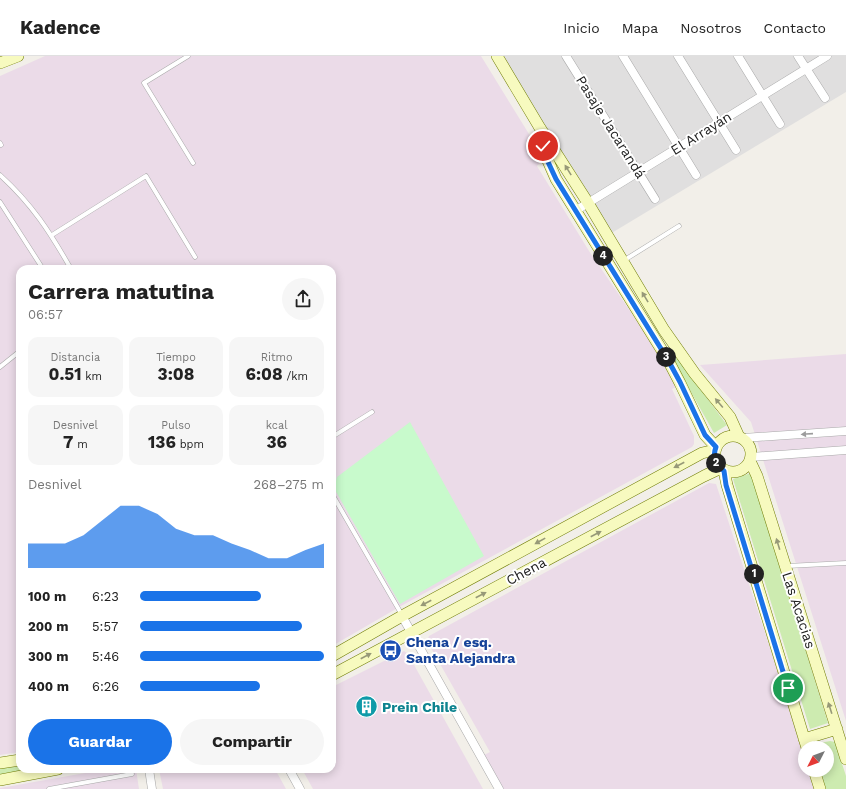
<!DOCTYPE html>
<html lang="es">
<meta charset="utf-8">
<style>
:root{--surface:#fff;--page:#f6f6f6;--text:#222;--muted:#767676;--line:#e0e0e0;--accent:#1a73e8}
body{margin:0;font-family:"Work Sans",sans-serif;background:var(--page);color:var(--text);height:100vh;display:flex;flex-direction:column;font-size:15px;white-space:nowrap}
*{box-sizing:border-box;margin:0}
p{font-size:13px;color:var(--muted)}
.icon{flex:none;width:22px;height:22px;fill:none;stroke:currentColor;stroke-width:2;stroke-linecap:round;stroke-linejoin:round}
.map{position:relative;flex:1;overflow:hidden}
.details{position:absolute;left:16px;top:209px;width:320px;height:508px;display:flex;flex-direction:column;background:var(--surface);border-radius:12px;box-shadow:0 2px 10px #0003}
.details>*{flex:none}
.needle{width:26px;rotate:228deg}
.buttons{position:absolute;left:798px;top:685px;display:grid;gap:8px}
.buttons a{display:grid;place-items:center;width:36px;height:36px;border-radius:50%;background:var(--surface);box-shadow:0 2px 10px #0003;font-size:20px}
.pin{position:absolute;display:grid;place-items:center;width:34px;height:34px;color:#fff;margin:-17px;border:2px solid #fff;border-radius:50%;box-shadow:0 1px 4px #0007}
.km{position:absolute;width:20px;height:20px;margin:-10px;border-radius:50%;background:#222;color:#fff;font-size:11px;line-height:20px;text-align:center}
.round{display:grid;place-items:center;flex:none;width:42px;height:42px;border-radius:21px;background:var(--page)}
.headline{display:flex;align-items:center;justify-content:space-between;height:68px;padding:0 12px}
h1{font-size:22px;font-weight:700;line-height:30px}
.stats{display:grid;grid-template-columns:repeat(3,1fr);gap:6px;height:68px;padding:4px 12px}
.stats div{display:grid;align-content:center;border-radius:10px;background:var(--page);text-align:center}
.stats b{font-size:17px;font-weight:700}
.stats small{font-size:11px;font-weight:400}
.stats p{font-size:11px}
.chart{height:112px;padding:8px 12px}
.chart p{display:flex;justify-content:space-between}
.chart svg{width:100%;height:72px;margin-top:4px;fill:var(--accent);opacity:.7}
.cta{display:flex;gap:8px;margin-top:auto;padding:8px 12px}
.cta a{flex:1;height:46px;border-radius:24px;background:var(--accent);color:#fff;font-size:16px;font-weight:700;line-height:46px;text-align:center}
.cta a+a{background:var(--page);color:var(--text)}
ul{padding:0 12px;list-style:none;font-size:13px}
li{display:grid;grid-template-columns:64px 48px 1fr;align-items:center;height:30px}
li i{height:10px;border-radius:5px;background:var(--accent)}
header{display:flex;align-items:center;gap:24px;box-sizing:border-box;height:56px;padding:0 20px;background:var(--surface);border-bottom:1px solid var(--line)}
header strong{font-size:19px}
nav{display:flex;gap:22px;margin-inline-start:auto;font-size:14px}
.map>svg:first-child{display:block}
</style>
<header>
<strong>Kadence</strong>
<nav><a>Inicio</a><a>Mapa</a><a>Nosotros</a><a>Contacto</a></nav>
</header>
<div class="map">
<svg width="846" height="733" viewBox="0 0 846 733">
<rect width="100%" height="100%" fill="#f2efe9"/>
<path fill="#e0dfdf" d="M503,0H846V36L610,178Z"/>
<path fill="#ebdbe8" d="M45,0H481L537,91L541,106L537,110L589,195L661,300L676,331L672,333L694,380V388L692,391L401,550L332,590V213H20V696L0,699V20Z
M846,298V665L751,366L700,309Z
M709,427L716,428L803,692L805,698V714H810L815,733H500L482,700L490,696L427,585L429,580Z
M404,595L408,598L483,733H313L302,713H332V631Z
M108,713H136L139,733H0V732Z
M159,713H275L286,733H163Z"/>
<path fill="#cdebb0" d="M677,302L727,369L714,377L673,304Z
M751,417L828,667L810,673L733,423Z
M830,685L835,686L846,720V733H826L820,714H827V692H815L816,688Z
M20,709V713H36L0,719V712Z"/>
<path fill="#c8facc" d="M410,366L484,500L400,548L335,434V429L337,421Z"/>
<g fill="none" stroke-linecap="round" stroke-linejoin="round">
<defs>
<path id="lane" d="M188,0L144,27L193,107
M0,87L1,89
M0,119C32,148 50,176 71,213
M0,146L43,213
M52,179L146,120L195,201
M623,205L679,170
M0,311L20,295
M332,381L372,356
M332,438L402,559
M787,510L846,507
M49,733L132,718"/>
<path id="street" d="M566,0L655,143
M623,0L696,119
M678,0L736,94
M738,0L780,68
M798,0L825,42
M575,155L827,0
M743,382L846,375
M751,401L846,394
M402,560L499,733
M149,713L152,733
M289,713L300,733"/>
<path id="secondary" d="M497,0L540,72L588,147L664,274L695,318L730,361L739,381
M0,7L18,0
M541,77L545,98L556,123L668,304L680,327L705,379L716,391
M715 398a18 18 0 1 1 36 0a18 18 0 1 1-36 0Z
M750,405L757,420L846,703
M724,415L727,429L807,692
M332,600L402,560L702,397L715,394
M332,619L704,420L721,412
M804,683L837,673
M0,707L20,704
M814,714L820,733
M0,724L58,713"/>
</defs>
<use href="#lane" stroke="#a9a9a9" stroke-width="5"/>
<use href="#street" stroke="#a9a9a9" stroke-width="9"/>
<use href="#secondary" stroke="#707d05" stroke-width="12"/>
<use href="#lane" stroke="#fff" stroke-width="4"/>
<use href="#street" stroke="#fff" stroke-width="8"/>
<use href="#secondary" stroke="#f7fabf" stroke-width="11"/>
</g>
<defs><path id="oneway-solid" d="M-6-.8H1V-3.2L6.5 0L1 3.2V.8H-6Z"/></defs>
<g fill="#979978">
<use href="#oneway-solid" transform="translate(568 114) rotate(-122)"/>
<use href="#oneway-solid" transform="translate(645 241) rotate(-121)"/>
<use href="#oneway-solid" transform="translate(719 347) rotate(-130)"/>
<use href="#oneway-solid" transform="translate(679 409) rotate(152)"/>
<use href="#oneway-solid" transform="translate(596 478) rotate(-28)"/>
<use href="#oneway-solid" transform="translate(540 485) rotate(151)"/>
<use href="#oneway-solid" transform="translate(778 488) rotate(-107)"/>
<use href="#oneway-solid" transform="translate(481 539) rotate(-28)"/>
<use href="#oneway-solid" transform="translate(426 547) rotate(152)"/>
<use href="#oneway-solid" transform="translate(366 600) rotate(-28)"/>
<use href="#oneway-solid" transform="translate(830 652) rotate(-108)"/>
</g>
<use fill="#9c9c9c" href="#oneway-solid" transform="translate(807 378) rotate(176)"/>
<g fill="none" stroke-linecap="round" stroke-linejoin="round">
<defs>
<path id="route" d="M543,90L548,106L556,123L668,304L680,326L705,379L716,391C712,401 716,409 724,415L726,429L788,632"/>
</defs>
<use href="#route" stroke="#fff" stroke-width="8"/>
<use href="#route" stroke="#1a73e8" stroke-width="5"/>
</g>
<defs>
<symbol id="bus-disc" viewBox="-11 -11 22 22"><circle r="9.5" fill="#1a4fb4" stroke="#fff"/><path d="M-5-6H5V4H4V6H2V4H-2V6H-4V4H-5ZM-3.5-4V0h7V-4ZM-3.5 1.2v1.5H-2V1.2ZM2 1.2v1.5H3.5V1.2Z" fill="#fff"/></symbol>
<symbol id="building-disc" viewBox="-11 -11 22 22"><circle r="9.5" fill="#0f9aa8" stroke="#fff"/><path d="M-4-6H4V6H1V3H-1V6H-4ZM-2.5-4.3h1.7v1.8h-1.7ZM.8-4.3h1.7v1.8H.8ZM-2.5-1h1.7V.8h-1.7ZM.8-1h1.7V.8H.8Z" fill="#fff"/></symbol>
</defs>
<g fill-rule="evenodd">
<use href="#bus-disc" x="378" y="582" width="25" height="25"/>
<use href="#building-disc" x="354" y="638" width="25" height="25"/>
</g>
<g text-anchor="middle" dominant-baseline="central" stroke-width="4" stroke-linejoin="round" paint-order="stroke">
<g font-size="14" fill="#222" stroke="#fff">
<text transform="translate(611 71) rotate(58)">Pasaje Jacarandá</text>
<text transform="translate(701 77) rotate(-32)">El Arrayán</text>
<text transform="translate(526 515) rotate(-28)">Chena</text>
<text transform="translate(799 554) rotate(72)">Las Acacias</text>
</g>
<g font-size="14" font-weight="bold" fill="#164399" stroke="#fff" text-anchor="start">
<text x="406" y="586">Chena / esq.<tspan x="406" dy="16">Santa Alejandra</tspan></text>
</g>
<g font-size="14" font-weight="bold" fill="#0d838f" stroke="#fff" text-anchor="start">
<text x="382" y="651">Prein Chile</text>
</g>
</g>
</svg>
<div class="buttons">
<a><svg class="needle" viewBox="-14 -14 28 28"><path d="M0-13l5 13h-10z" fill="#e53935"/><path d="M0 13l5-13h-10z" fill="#767676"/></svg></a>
</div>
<div class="pin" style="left:788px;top:632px;background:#1e9e55"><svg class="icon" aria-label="arrive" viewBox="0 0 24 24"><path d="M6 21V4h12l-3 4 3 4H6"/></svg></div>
<div class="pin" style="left:543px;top:90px;background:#d93025"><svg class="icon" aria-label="check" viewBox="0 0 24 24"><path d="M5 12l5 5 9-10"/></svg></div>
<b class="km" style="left:754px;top:518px">1</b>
<b class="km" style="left:716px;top:407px">2</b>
<b class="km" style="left:666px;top:301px">3</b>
<b class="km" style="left:603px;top:200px">4</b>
<section class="details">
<div class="headline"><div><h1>Carrera matutina</h1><p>06:57</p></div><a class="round"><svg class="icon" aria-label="share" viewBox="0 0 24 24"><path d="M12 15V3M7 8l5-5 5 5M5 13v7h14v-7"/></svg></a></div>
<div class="stats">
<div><p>Distancia</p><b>0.51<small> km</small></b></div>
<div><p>Tiempo</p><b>3:08</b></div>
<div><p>Ritmo</p><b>6:08<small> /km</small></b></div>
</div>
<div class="stats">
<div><p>Desnivel</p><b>7<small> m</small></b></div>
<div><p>Pulso</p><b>136<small> bpm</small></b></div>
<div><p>kcal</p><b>36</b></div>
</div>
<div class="chart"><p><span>Desnivel</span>268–275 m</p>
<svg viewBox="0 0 160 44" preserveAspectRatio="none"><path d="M0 44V29L10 29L20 29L30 24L40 15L50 6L60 6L70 11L80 20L90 24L100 24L110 29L120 33L130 38L140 38L150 33L160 29V44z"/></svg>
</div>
<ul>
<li><b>100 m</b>6:23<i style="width:66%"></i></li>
<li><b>200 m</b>5:57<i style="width:88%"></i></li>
<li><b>300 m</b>5:46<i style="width:100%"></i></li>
<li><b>400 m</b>6:26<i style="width:65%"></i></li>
</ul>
<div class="cta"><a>Guardar</a><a>Compartir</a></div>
</section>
</div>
